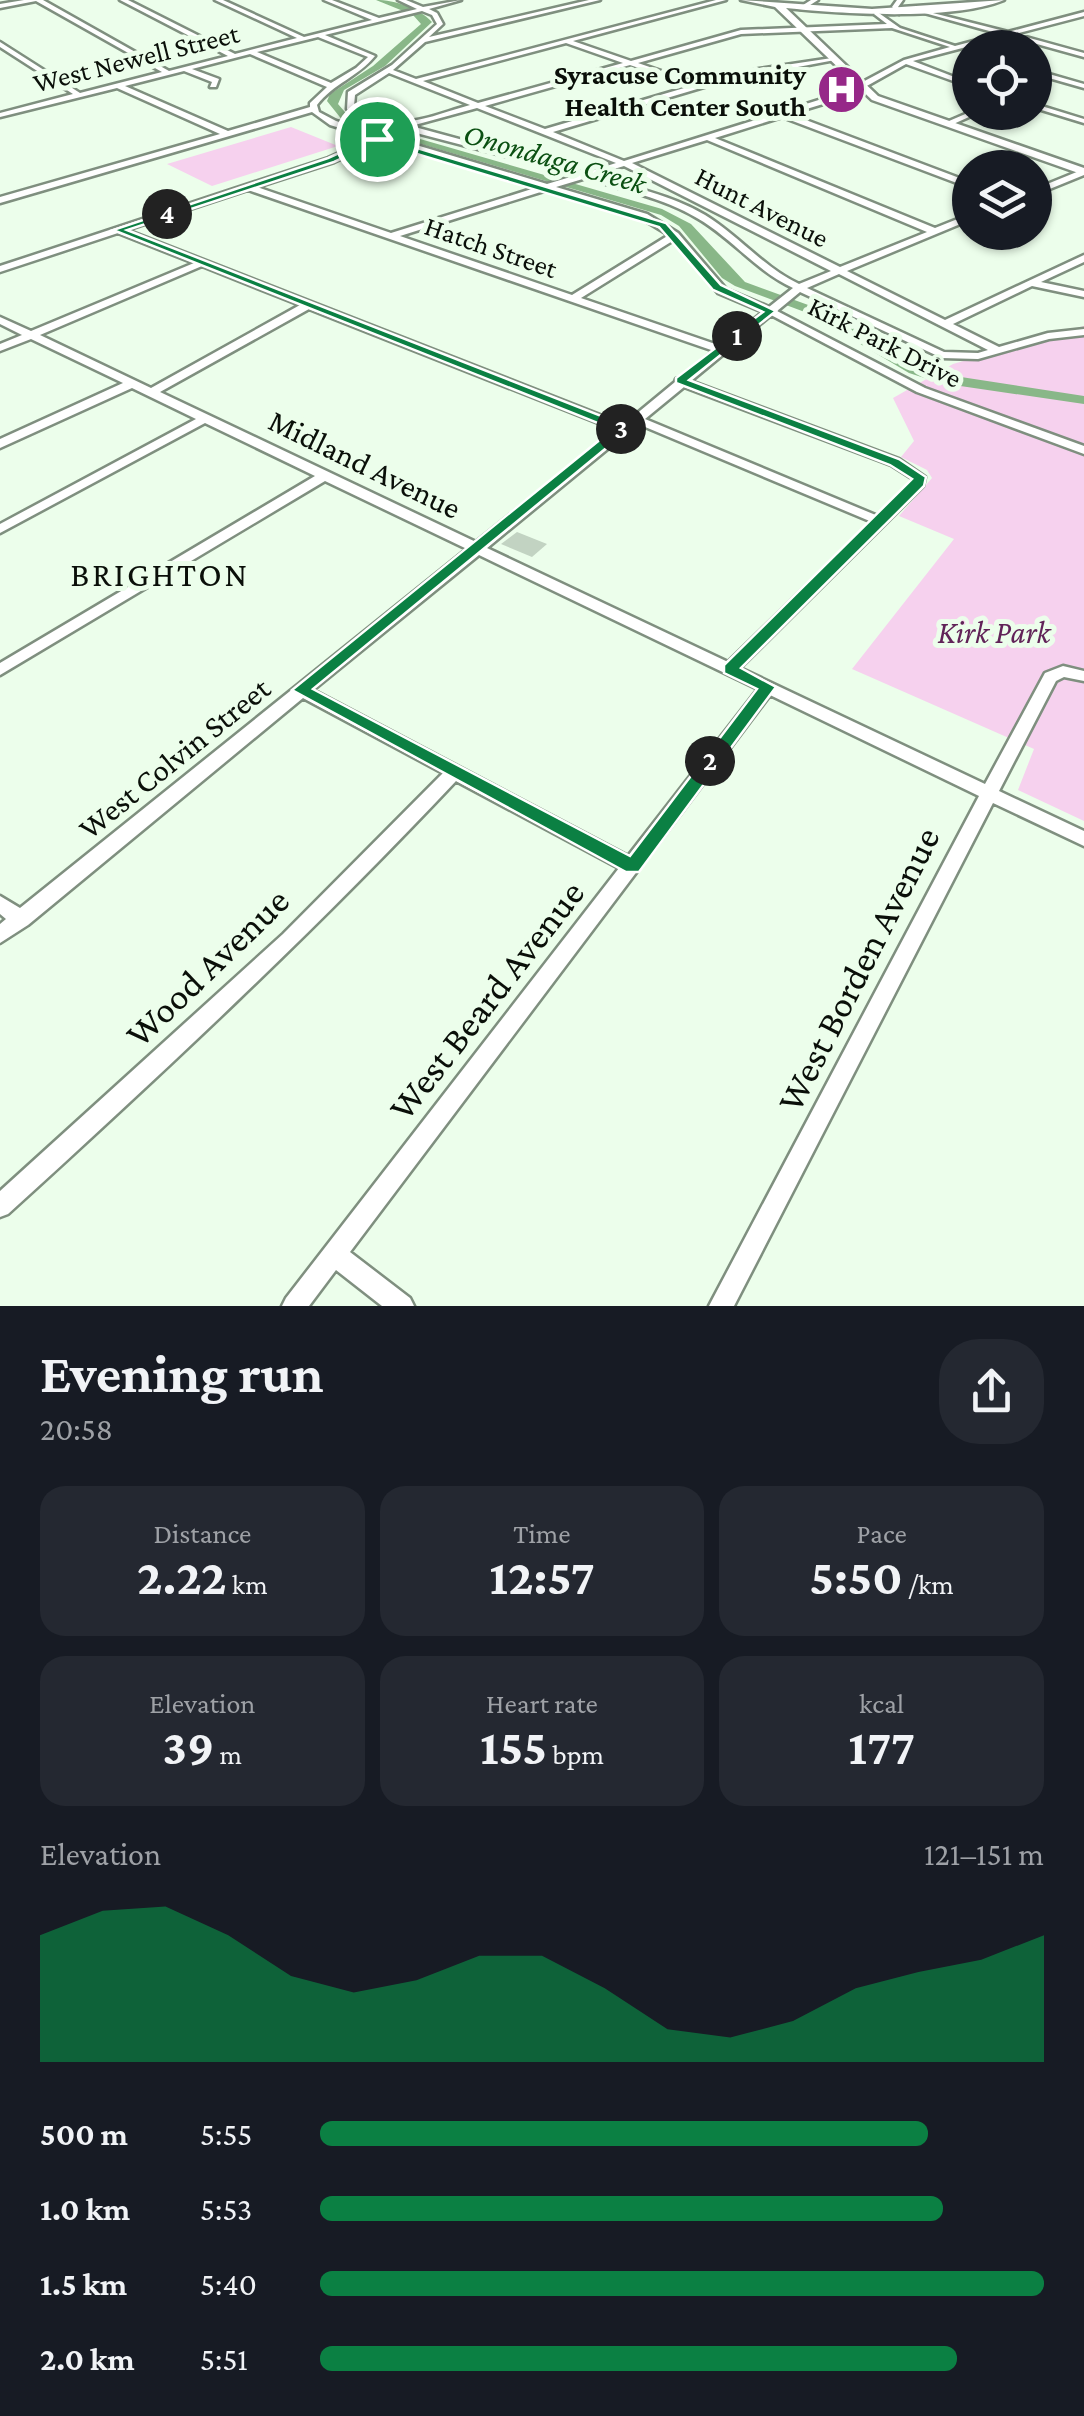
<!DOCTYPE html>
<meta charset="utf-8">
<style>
:root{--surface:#171b24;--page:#242831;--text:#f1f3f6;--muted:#9ea1a6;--accent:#0b8043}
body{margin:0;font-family:"Crimson Pro",serif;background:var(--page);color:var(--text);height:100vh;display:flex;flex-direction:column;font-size:38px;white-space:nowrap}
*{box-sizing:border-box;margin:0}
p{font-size:32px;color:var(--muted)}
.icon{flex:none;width:55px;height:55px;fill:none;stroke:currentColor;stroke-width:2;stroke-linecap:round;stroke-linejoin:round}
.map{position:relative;height:1306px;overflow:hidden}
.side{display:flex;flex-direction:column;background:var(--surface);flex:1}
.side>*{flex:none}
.fabs{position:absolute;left:952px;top:30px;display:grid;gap:20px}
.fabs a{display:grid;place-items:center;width:100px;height:100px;border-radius:50%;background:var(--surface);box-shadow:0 2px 8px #0004;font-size:50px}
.pin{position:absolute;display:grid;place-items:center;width:85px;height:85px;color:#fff;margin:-42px;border:5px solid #fff;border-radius:50%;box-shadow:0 2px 10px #0007}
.km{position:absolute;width:50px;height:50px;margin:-25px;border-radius:50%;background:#222;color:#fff;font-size:28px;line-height:50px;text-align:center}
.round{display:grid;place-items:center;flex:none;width:105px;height:105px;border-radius:40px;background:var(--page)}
.overview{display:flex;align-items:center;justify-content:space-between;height:170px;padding:0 40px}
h1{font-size:55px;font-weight:700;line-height:75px}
.figures{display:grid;grid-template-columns:repeat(3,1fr);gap:15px;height:170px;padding:10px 40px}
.figures div{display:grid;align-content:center;border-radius:25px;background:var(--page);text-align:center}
.figures b{font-size:50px;font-weight:700}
.figures small{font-size:28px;font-weight:400}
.figures p{font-size:28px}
.chart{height:280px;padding:20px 40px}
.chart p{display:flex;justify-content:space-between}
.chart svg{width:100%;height:180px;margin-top:10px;fill:var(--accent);opacity:.7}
ul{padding:0 40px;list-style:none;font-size:32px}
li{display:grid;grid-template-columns:160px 120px 1fr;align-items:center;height:75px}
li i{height:25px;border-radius:12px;background:var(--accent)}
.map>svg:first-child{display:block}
</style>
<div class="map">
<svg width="1084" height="1306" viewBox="0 0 1084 1306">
<rect width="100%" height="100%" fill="#ecfeeb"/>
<path fill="#f6d1ee" d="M291,127L338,146L212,186L167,164Z
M1084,326V821L1018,790L1034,749L852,669L954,539L899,516L932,478L927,470L901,457L914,441L893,398L953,364Z"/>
<path fill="#89b788" d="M376,0C395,0 419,8 432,22L385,66L344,90L338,104L351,119L662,209L691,224L745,282L822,310L916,365L948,375L1084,396V404L940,383L909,373L810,314L735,286L722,278L679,226L661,215L343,121L327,101L330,94L373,66L421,24L413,15Z"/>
<path fill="#c2d3c2" d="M517,532L547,544L532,557L501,544Z"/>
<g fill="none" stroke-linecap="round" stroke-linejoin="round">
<defs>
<path id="minor" d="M24,0H43L169,71L228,56L120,0H128L235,54L297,38L215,0H223L304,37L372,20L324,0H332L379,18L417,9L398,0H406L423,7L461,0L429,9L437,13L443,24L429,37L589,0H600L425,42L393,70L416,79L716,0H726L573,41L631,61L741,30L887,24L874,14L876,11L900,28L955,46L1000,34L921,12V10L1008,32L1084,12V16L1015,34L1084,53V57L1008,36L913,61L970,83V87L906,64L865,87L866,91L790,114L970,182V188L782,117L715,138L935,228L970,214V220L847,271L945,320L1084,255V262L1041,282L1084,291V297L1032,286L953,324L999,347L1048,333L1084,329V335L1049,339L978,359L942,358L800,292L777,311L925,388L1084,446V454L917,392L771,315L691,381L899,459L925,477L923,486L740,668L985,784L1045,673L1063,666L1084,671V681L1064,677L1056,681L999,791L1084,831V846L993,803L734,1306H709L979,796L770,695L350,1252L410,1298L414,1306H382L336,1270L309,1306H282L286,1298L619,868L456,781C314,932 162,1074 8,1214L0,1217V1191L283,934L443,773L303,698L28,925L0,943V924L6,919L0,914V896L20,908L467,549L325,481L0,675V663L315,476L205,423L0,533V524L196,419L132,388L0,448V439L123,383L31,339L0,351V344L22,335L0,324V317L31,331L194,263L118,233L0,272V266L328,158L373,138L330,125L312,112L0,203V197L220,134L117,88L0,117V113L73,94L0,47V42L80,93L162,72L36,1L0,8V4ZM422,11L432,15L437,24L392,65L348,92L347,109L363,119L577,175L547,184L336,121L319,112L317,105C333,84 359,76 375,56L325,35ZM892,28L950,47L904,60L857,85V88L624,161L553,132L724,81L835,60L832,58L759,69L699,84L638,63L741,34ZM318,37L368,57L356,68L331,83L257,52ZM566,43L623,63L478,103L423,81ZM250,54L327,87L310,103V107L228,131L125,86L184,71L212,82L210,87H216L219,79L192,69ZM630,65L691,86L545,129L485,106ZM389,73L470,105C423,118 399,134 354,106L355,95ZM477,108L616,163L585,173L411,126ZM381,140L538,187L391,233L257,187L334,162ZM707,140L927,232L840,267L632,163ZM624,166L628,168L831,271L799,284C763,267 738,235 705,215C672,195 630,187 594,175ZM586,178C622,190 664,198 697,218C732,238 756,271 793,288L769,307L726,289L678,233L647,214L556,187ZM248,190L714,351L681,378L676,379L675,382L635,415L629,416L628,420L623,424L127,230ZM547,190L641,218L669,235L572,295L400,236ZM674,240L718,293L763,312L721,346L581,298ZM202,266L300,305L151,388L40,335ZM839,274L988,350L978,353L944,352L807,288ZM309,309L616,430L476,542L160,392ZM684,387L891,465L913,479V482L878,516L645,419ZM638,424L872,522L728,662L487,548ZM479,555L758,689L628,856L313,690Z
M811,0H818L804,9H800V7Z
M897,0H903L898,7L902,12L899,14L892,7Z
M1035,70L1084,84V88L1035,74Z
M1035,104L1084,119V123L1035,108Z
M970,112H980L949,126L942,124Z
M1084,169V175L1035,195V189Z"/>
<path id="major" d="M741,0L872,9L1004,0C953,21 842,14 786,8L878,96L1084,168V175L872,100L775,7Z"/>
</defs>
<use href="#minor" stroke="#7f8f7f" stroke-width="5"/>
<use href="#major" stroke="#7f8f7f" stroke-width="5"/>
<use href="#minor" fill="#fff" fill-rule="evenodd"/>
<use href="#major" fill="#fff" fill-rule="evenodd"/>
</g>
<path fill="#0b8043" stroke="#fff" stroke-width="2.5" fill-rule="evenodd" d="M377,136L666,223L721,285L776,311L689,380L899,459L926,477L924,486L741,668L776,687L639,872H626L292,690L613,429L113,230L328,158ZM377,142L659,227L713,290L763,312L676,378V383L890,465L912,479L724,665V673L757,689L630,856L313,689L627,431V426L127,230L334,162Z"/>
<defs>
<symbol id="hospital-disc" viewBox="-11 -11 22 22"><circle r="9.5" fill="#962888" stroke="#ecfeeb"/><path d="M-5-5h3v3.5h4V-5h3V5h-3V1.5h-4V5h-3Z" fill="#fff"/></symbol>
</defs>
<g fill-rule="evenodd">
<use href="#hospital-disc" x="814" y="62" width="55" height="55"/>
</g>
<g text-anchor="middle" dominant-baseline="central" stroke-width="10" stroke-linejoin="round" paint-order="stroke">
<g font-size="28" fill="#0a0f09" stroke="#ecfeeb">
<text transform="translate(136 58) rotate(-14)">West Newell Street</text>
<text transform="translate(762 207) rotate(27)">Hunt Avenue</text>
<text transform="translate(491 247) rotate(19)">Hatch Street</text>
<text transform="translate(885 342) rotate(27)">Kirk Park Drive</text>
</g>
<g font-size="28" font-weight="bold" fill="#0a0f09" stroke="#ecfeeb" text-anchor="end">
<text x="806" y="74">Syracuse Community<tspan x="806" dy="32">Health Center South</tspan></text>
</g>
<g font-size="30" font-style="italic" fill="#0b5012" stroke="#ecfeeb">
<text transform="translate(555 158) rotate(16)">Onondaga Creek</text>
</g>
<g font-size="32" fill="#0a0f09" stroke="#ecfeeb">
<text transform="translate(365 464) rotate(26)">Midland Avenue</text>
<text transform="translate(174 758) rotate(-39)">West Colvin Street</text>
</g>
<g font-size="32" font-style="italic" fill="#612358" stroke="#ecfeeb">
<text x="994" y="632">Kirk Park</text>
</g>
<g font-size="35" letter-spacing="2.5" fill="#0a0f09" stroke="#ecfeeb">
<text x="160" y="574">BRIGHTON</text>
</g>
<g font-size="38" fill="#0a0f09" stroke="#ecfeeb">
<text transform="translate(207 967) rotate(-44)">Wood Avenue</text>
<text transform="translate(858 969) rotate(-63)">West Borden Avenue</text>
<text transform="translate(486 1000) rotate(-52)">West Beard Avenue</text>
</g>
</g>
</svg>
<div class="fabs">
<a><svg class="icon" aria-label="locate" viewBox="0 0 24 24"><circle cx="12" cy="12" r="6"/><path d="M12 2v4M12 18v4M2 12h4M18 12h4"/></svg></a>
<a><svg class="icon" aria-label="layers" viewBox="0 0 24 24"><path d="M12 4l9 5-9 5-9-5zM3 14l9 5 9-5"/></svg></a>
</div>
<div class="pin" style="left:377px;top:139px;background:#1e9e55"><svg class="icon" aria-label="arrive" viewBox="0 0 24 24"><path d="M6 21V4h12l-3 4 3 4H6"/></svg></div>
<b class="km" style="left:737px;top:336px">1</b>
<b class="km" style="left:710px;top:761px">2</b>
<b class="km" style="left:621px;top:429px">3</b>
<b class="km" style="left:167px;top:214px">4</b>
</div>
<section class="side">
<div class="overview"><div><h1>Evening run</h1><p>20:58</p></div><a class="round"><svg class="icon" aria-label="share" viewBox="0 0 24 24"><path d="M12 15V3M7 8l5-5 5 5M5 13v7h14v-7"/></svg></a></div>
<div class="figures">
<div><p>Distance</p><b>2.22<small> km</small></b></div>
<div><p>Time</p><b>12:57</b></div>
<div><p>Pace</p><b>5:50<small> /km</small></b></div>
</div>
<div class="figures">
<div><p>Elevation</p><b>39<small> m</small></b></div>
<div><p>Heart rate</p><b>155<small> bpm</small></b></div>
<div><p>kcal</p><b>177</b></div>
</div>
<div class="chart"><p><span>Elevation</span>121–151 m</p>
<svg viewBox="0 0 160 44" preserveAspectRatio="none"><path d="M0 44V13L10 7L20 6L30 13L40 23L50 27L60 24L70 18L80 18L90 26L100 36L110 38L120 34L130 26L140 22L150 19L160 13V44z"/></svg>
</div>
<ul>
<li><b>500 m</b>5:55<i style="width:84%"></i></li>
<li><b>1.0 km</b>5:53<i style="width:86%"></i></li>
<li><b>1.5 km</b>5:40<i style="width:100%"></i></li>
<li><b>2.0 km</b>5:51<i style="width:88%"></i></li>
</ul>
</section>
